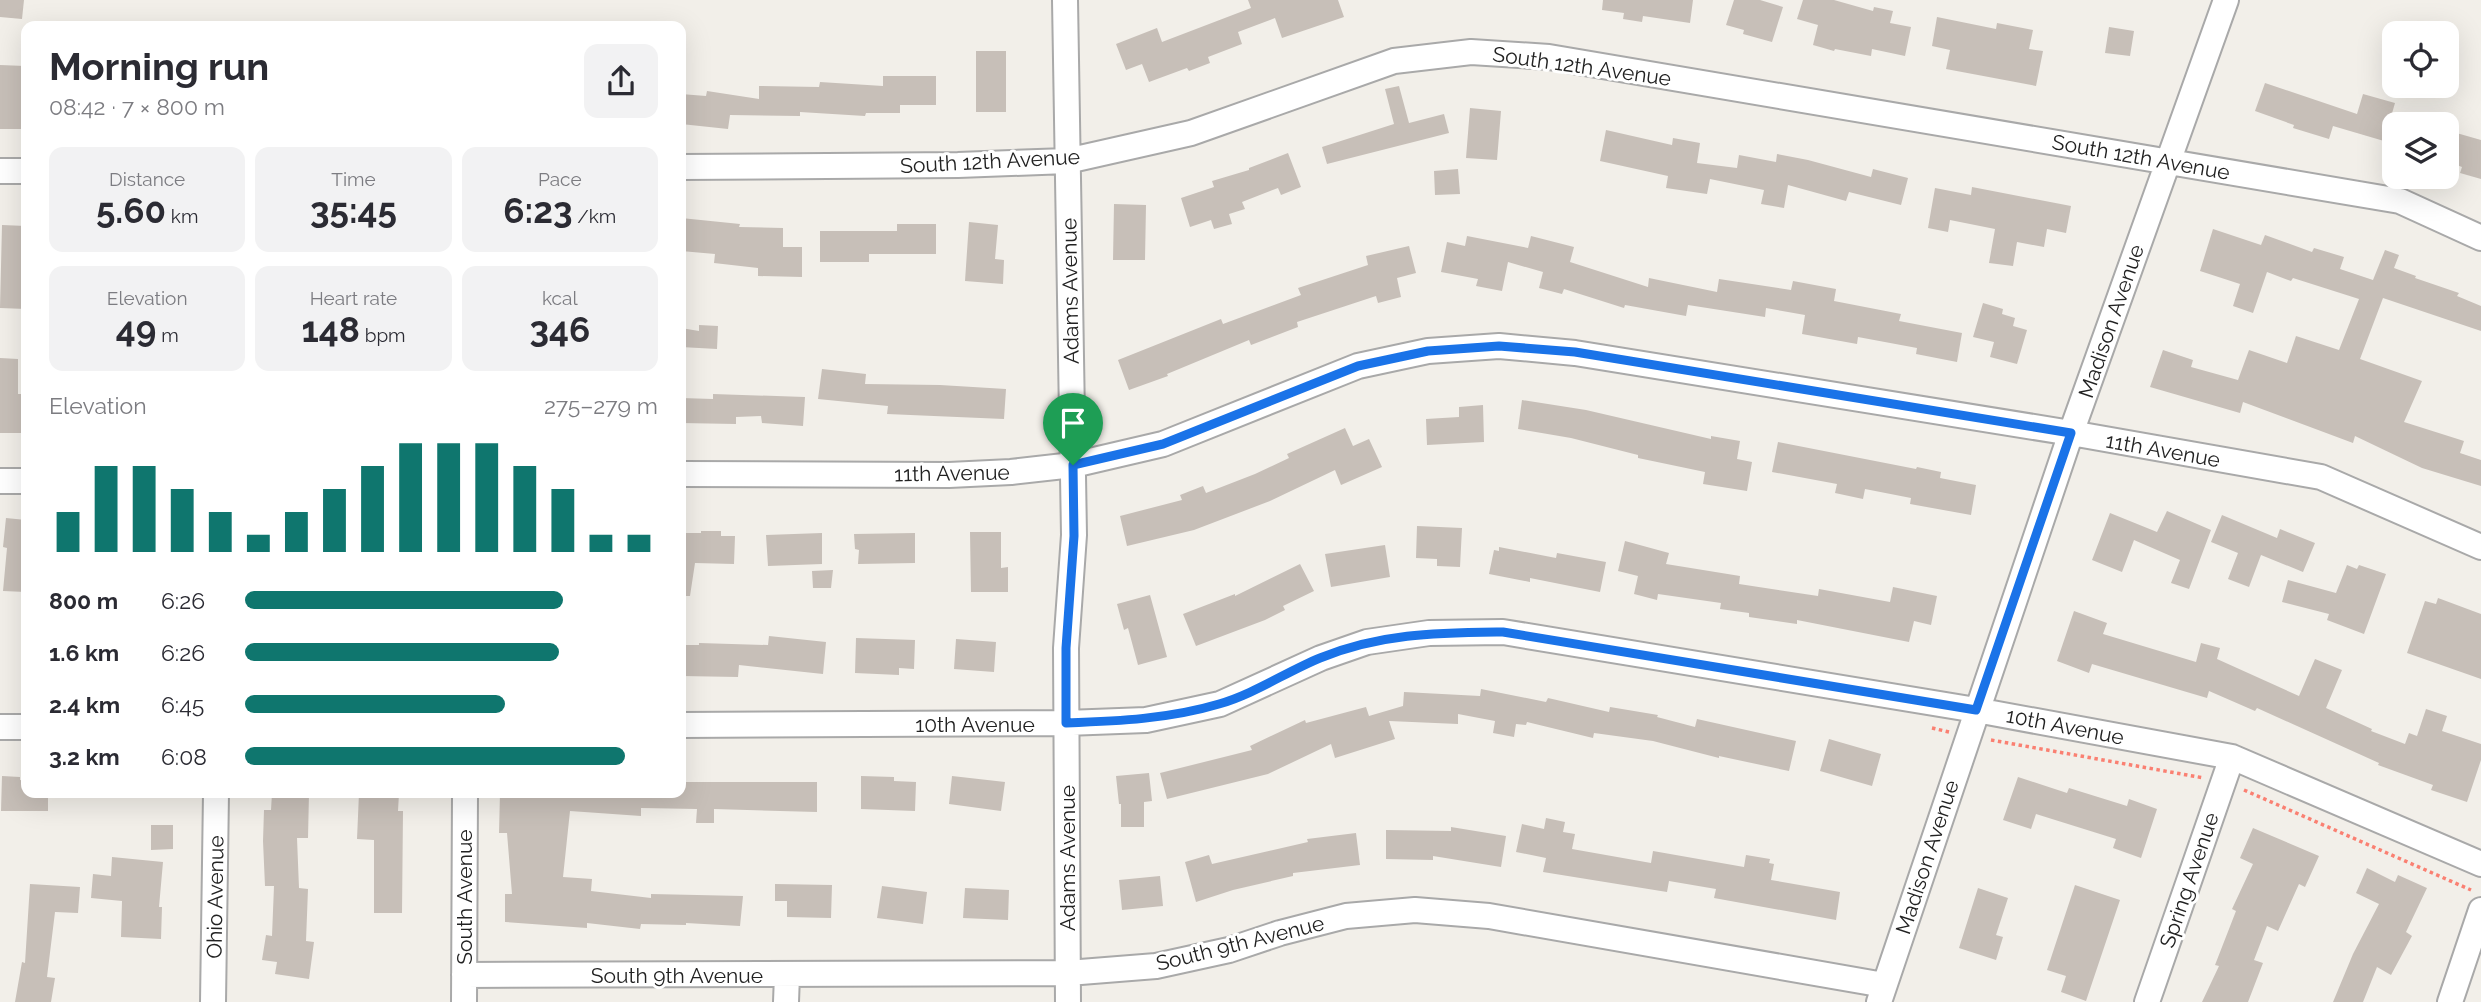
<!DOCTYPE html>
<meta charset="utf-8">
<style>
:root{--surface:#fff;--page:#f2f2f3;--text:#2b2b33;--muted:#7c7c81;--accent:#0f766e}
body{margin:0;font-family:Raleway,sans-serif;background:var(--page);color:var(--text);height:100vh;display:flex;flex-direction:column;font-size:26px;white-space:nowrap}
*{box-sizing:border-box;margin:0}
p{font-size:23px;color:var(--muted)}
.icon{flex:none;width:38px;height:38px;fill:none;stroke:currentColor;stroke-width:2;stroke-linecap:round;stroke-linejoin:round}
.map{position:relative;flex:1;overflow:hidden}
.side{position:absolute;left:21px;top:21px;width:665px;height:777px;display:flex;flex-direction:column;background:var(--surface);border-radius:14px;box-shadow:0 7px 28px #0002}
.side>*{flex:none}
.buttons{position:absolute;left:2382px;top:21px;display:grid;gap:14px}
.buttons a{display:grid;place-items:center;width:77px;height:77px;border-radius:14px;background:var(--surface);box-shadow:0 7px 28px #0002;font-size:35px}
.pin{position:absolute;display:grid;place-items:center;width:60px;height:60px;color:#fff;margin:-72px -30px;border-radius:50% 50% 50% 0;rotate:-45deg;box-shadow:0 0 7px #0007}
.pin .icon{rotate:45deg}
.round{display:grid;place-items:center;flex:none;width:74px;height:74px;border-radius:14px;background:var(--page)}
.summary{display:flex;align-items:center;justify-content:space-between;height:119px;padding:0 28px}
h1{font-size:38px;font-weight:700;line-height:52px}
.stats{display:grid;grid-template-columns:repeat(3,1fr);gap:10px;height:119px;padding:7px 28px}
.stats div{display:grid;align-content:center;border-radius:14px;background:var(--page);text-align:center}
.stats b{font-size:35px;font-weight:700}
.stats small{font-size:19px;font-weight:400}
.stats p{font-size:19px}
.chart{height:196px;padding:14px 28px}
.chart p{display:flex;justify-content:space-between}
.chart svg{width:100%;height:126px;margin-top:7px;stroke:var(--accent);stroke-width:6}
ul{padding:0 28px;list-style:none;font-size:23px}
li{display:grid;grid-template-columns:112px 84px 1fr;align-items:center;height:52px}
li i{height:18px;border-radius:9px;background:var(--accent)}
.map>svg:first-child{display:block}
</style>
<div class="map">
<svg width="2481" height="1002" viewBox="0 0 2481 1002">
<rect width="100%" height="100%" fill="#f2efe9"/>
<path fill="#c7bfb8" d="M0,0H24L22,19L0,17Z
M1248,0H1338L1344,17L1282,38L1275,18L1238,32L1242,44L1208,57L1210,63L1189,71L1187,68L1149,82L1142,64L1126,70L1116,44L1157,28L1162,42L1251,8Z
M1603,0H1693L1690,23L1643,16L1642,22L1623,19L1624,13L1602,10Z
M1734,0H1760L1783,7L1772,42L1743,34L1744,30L1726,25Z
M1803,0H1834L1873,11L1874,7L1893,11L1890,23L1911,27L1905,56L1872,49L1871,56L1835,49L1834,51L1813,45L1818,25L1797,19Z
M1937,17L1996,29L1997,23L2033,30L2029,49L2043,51L2036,86L1946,69L1950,50L1932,46Z
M2109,27L2134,31L2130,56L2105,53Z
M976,51H1006V112H976Z
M0,65L25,66L23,129H0Z
M883,76H936V105H900V113H866L865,116L800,112V116L730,115L728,129L681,124V94L706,96L707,91L759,99V86L819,87L820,82L883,86Z
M2265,83L2357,114L2363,94L2395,103L2384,141L2333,126L2329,139L2293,128L2294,125L2255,111Z
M1399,86L1409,123L1444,114L1449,133L1327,164L1322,147L1394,124L1385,89Z
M1470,108L1501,111L1497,160L1466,158Z
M1606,130L1672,145L1673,138L1700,143L1697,163L1737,168L1739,155L1776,162L1777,154L1808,160L1871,177L1873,169L1908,178L1901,205L1849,192L1846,201L1788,185L1784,208L1761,204L1764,190L1710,179L1707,194L1666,188L1668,176L1600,161Z
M2446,130L2481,140V179L2460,173L2462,167L2446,161Z
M1288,153L1301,187L1281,195L1278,188L1242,202L1245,209L1229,214L1232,224L1214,229L1211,220L1190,227L1181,198L1214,187L1212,181L1249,170V168Z
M1458,169L1460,194L1435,195L1434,171Z
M1972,187L2071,206L2066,233L2047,229L2044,247L2017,242L2013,266L1989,263L1995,229L1950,220L1948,232L1928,228L1935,188L1971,195Z
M1114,204L1146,205L1145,260H1113Z
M681,218L740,224L739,227L783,228V247H802V277L758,276V268L714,263L715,254L681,251Z
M969,222L998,225L995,259L1004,260L1003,284L965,281Z
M897,224H936V254H869V262H820V231H897Z
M2,225L26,226V309L0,308Z
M2213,229L2261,245L2265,235L2312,252L2314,248L2344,257L2340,269L2373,280L2385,250L2399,255L2394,268L2416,276L2415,278L2459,293L2457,296L2481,306V331L2383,298L2360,359L2422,381L2404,422L2464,441L2460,453L2481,460V486L2422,468L2355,436L2353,443L2243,402L2240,413L2150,387L2163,350L2193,360L2191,367L2238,380L2249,350L2287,363L2296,336L2339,350L2359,299L2293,278L2291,281L2267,272L2253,313L2233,306L2240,284L2200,271Z
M1467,236L1528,248L1531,236L1574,247L1570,262L1648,287L1649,278L1717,292L1719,279L1791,290L1793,281L1836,289L1834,301L1901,314L1899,321L1962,333L1957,362L1916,354L1917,348L1858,337L1857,344L1802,334L1805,315L1766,308L1765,317L1688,305L1686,316L1625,305L1624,308L1564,289L1562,294L1539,288L1543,272L1508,262L1502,291L1476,286L1478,279L1441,272L1447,242L1465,246Z
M1409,246L1416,273L1397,278L1401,297L1378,303L1376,296L1297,322L1298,327L1251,345L1249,340L1167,374L1168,376L1129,390L1118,360L1221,319L1223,324L1301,295L1298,288L1368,265L1366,256Z
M1983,303L2003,309L2002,314L2015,318L2013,326L2027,330L2017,364L1990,357L1994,342L1973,337Z
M699,325L718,326L717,349L681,347V328L699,331Z
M0,358L18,359V394H26L25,433H0Z
M822,369L866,374L865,384L940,385L1006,389L1004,419L887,414L888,406L818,399Z
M713,394L805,397L803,426L762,423L761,416L736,417V424L681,423V398L713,399Z
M1522,400L1586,410L1711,439V436L1740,441L1737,459L1752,462L1747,491L1703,484L1705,472L1638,458V455L1571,438L1518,429Z
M1483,405L1484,442L1427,445L1426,419L1459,417V407Z
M1345,428L1353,446L1369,439L1382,467L1341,485L1335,470L1270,501L1194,530L1127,546L1120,516L1182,500L1180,495L1203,486L1206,493L1255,474L1289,458L1287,454Z
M1778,442L1916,469L1917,467L1941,472L1940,478L1976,485L1971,515L1910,504L1911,498L1865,489L1863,499L1835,493L1837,484L1772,472Z
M2167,511L2211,530L2189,589L2171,583L2180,560L2134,540L2122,572L2092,560L2110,513L2157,532Z
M2222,515L2277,538L2280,529L2315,543L2303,572L2261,555L2249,587L2228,579L2238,553L2211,542Z
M6,518L26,520V592L3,591L7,548L3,547Z
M1417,526L1462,528L1460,567L1437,566V559L1416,558Z
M701,531H721V536H735L734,564L695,563L690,596H681V533H701Z
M970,532H1001V568L1008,567V592H971Z
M822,533V564L768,566L766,535Z
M915,533V563L858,564L859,550L855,549L854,534Z
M1625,541L1669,553L1666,564L1740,576L1739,584L1818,596L1819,589L1890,602L1893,587L1937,596L1931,625L1914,621L1909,642L1797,620V624L1749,617V613L1720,609L1721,603L1658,594L1657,600L1634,594L1638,576L1618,571Z
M1385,545L1390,577L1331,587L1325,554Z
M1499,547L1556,558L1557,553L1606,562L1600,592L1530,578V582L1489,574L1494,550L1499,551Z
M1300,564L1314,591L1283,606L1285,610L1265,620L1196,646L1183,614L1235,594V596Z
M2347,565L2357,569L2359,565L2386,574L2364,634L2327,620L2329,614L2282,602L2288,580L2336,593Z
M833,570L831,588H813L812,571Z
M1150,595L1167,657L1138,665L1128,628L1124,630L1117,604Z
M2438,598L2481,614V679L2407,653L2425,601L2436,604Z
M2074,611L2107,623L2103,634L2196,662L2201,643L2220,648L2217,659L2299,696L2315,659L2342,670L2326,708L2372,729L2371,731L2405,744L2409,733L2417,736L2426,709L2447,716L2442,731L2481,744V760L2467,802L2431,790L2433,785L2378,765L2379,763L2257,708L2255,711L2209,691L2207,698L2092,664L2089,673L2057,661Z
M769,636L826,642L823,674L739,665L738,677L681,676V645H699V643L768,645Z
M856,638L915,640L914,669L899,668V675L855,673Z
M956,639L996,642L994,672L954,669Z
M1481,689L1546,702L1548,698L1609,712L1610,707L1658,715L1657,717L1695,727L1697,719L1796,741L1789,771L1719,756V758L1653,741L1594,733L1593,738L1527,722L1526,725L1516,724L1514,737L1493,733L1495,721L1458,714V724L1389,721L1395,739L1335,758L1331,744L1268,774L1167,799L1160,773L1252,750L1250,746L1305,720L1306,723L1366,707L1369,716L1403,706L1404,692L1480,696Z
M1829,739L1881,754L1872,786L1820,771Z
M1149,773L1152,801L1144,802V827H1121V804H1119L1116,776Z
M2,776L20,777V780L26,781V793H48V811H1Z
M861,776L894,777V781L916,782L915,811L861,809Z
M952,776L1005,782L1001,811L949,804Z
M2018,777L2067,793L2069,788L2127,806L2129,799L2157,809L2141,858L2113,848L2116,839L2036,814L2031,829L2003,820Z
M681,782H817V812L714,809V823H696L697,809L641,808V816L570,811L563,877L592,879L591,891L651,898V894L743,896L740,926L686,923V925L641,924L640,929L587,923V928L505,922V894H512L507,833H499L500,793H681Z
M272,793H309L308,838H297L299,888L308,889L306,941L314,942L309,979L275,974L277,962L262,960L266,935L272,936L274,886H265L263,841L264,810H271Z
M359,793H399L398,811H403L402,913H374V840L357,839Z
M1546,818L1565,822L1563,832L1575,834L1572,849L1651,863L1653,851L1744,867L1746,855L1770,859L1769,863L1774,864L1771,880L1840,892L1836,920L1714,898L1716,889L1669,881L1667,892L1543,872L1546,858L1516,852L1522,824L1544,829Z
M151,825H173V849L151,850Z
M1451,827L1506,836L1501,867L1433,856V860L1386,859V830L1451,831Z
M2253,828L2319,856L2305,887L2299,884L2278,931L2267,926L2254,960L2263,963L2248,1002H2202L2219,966L2215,965L2236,911L2232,909L2253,864L2240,858Z
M1356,833L1360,865L1293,873V876L1233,890L1196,902L1185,862L1209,855L1212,864L1308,842L1307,839Z
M112,857L163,862L159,907H162L161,939L121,937L122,901L91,898L93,874L111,876Z
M2367,868L2395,882L2398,875L2427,888L2406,932L2412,936L2391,975L2377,967L2363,1002H2333L2353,954L2379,904L2356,893Z
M1160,876L1163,906L1122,910L1119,880Z
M30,884L80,887L78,913L55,912L47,977L55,978L51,1002H15L22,962L25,963Z
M775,884L832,885L831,918L787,917V901H775Z
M2075,885L2120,900L2086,1001L2061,992L2066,976L2047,970Z
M882,886L927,892L923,924L877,918Z
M965,888L1009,890L1008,920L963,918Z
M1978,888L2008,898L1996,935L2003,937L1996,960L1959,948Z"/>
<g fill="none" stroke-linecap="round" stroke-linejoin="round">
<defs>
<path id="street" d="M1065,0L1074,535L1066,648L1068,1002
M681,167L958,165L1067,161L1191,133L1394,61L1471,52L1549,57L2400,201L2481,238
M0,171H26
M681,474L949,475L1011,472L1073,465L1163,444L1358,366L1428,351L1499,346L1575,353L2071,433L2321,477L2481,547
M0,481H26
M681,725L1066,723L1146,720L1220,704L1321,658L1367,642L1429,633L1503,632L1976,710L2232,757L2481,864
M0,727H26
M464,975L1068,973L1156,966L1229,950L1280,933L1346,916L1415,910L1489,916L1884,985
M213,1002L216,793
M464,1002L465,793
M786,1002L787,975
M1879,1002L2071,433L2226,0
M2147,1002L2232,757
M2450,1002L2481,910"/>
</defs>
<use href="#street" stroke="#a9a9a9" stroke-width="28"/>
<path stroke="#fa8072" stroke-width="3.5" stroke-dasharray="3.5 3.5" stroke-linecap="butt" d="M1932,728L1949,732
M1991,740L2204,778
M2244,790L2471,890"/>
<use href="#street" stroke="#fff" stroke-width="24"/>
</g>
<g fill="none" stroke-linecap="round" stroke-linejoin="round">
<defs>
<path id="route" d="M1499,346L1575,352L2071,433L1976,710L1503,632C1437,633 1382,633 1320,658C1286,672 1254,694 1219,704C1169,719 1118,721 1066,723V648L1074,536L1073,465L1163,444L1358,366L1428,351Z"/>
</defs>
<use href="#route" stroke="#fff" stroke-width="14"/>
<use href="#route" stroke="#1a73e8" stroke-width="9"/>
</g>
<g text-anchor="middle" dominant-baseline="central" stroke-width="6" stroke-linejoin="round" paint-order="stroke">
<g font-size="21" fill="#222" stroke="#fff">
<text transform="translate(1582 66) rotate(8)">South 12th Avenue</text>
<text transform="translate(2141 157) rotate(10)">South 12th Avenue</text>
<text transform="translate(990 161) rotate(-3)">South 12th Avenue</text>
<text transform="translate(1070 291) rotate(-91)">Adams Avenue</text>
<text transform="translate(2111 321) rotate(-71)">Madison Avenue</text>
<text transform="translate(2163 450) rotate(10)">11th Avenue</text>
<text transform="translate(952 473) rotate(-1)">11th Avenue</text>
<text x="975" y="724">10th Avenue</text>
<text transform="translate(2065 726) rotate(11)">10th Avenue</text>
<text transform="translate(1927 857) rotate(-72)">Madison Avenue</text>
<text transform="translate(1067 858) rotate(-90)">Adams Avenue</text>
<text transform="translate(2189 880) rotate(-71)">Spring Avenue</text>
<text transform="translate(215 897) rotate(-89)">Ohio Avenue</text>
<text transform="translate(464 897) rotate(-90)">South Avenue</text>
<text transform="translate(1240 943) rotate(-14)">South 9th Avenue</text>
<text x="677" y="975">South 9th Avenue</text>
</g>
</g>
</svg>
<div class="buttons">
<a><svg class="icon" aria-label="locate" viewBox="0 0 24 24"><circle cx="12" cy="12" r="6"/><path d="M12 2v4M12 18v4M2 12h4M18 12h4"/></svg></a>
<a><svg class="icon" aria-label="layers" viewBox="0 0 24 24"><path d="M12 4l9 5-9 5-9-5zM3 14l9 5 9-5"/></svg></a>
</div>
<div class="pin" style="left:1073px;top:465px;background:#1e9e55"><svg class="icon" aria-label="arrive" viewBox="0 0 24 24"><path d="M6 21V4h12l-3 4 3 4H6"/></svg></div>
<section class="side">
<div class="summary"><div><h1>Morning run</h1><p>08:42 · 7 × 800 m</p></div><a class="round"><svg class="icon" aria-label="share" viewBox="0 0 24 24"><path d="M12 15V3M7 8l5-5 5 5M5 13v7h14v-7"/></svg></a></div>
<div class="stats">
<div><p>Distance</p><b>5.60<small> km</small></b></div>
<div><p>Time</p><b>35:45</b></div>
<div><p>Pace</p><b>6:23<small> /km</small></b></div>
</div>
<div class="stats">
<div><p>Elevation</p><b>49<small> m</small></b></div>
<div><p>Heart rate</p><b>148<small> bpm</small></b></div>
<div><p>kcal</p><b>346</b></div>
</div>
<div class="chart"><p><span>Elevation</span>275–279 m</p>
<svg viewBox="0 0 160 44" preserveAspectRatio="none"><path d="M5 44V30M15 44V14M25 44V14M35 44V22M45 44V30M55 44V38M65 44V30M75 44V22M85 44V14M95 44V6M105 44V6M115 44V6M125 44V14M135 44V22M145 44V38M155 44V38"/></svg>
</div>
<ul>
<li><b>800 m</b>6:26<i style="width:77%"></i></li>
<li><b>1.6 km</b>6:26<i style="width:76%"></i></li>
<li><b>2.4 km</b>6:45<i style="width:63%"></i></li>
<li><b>3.2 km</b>6:08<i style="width:92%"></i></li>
</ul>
</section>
</div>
